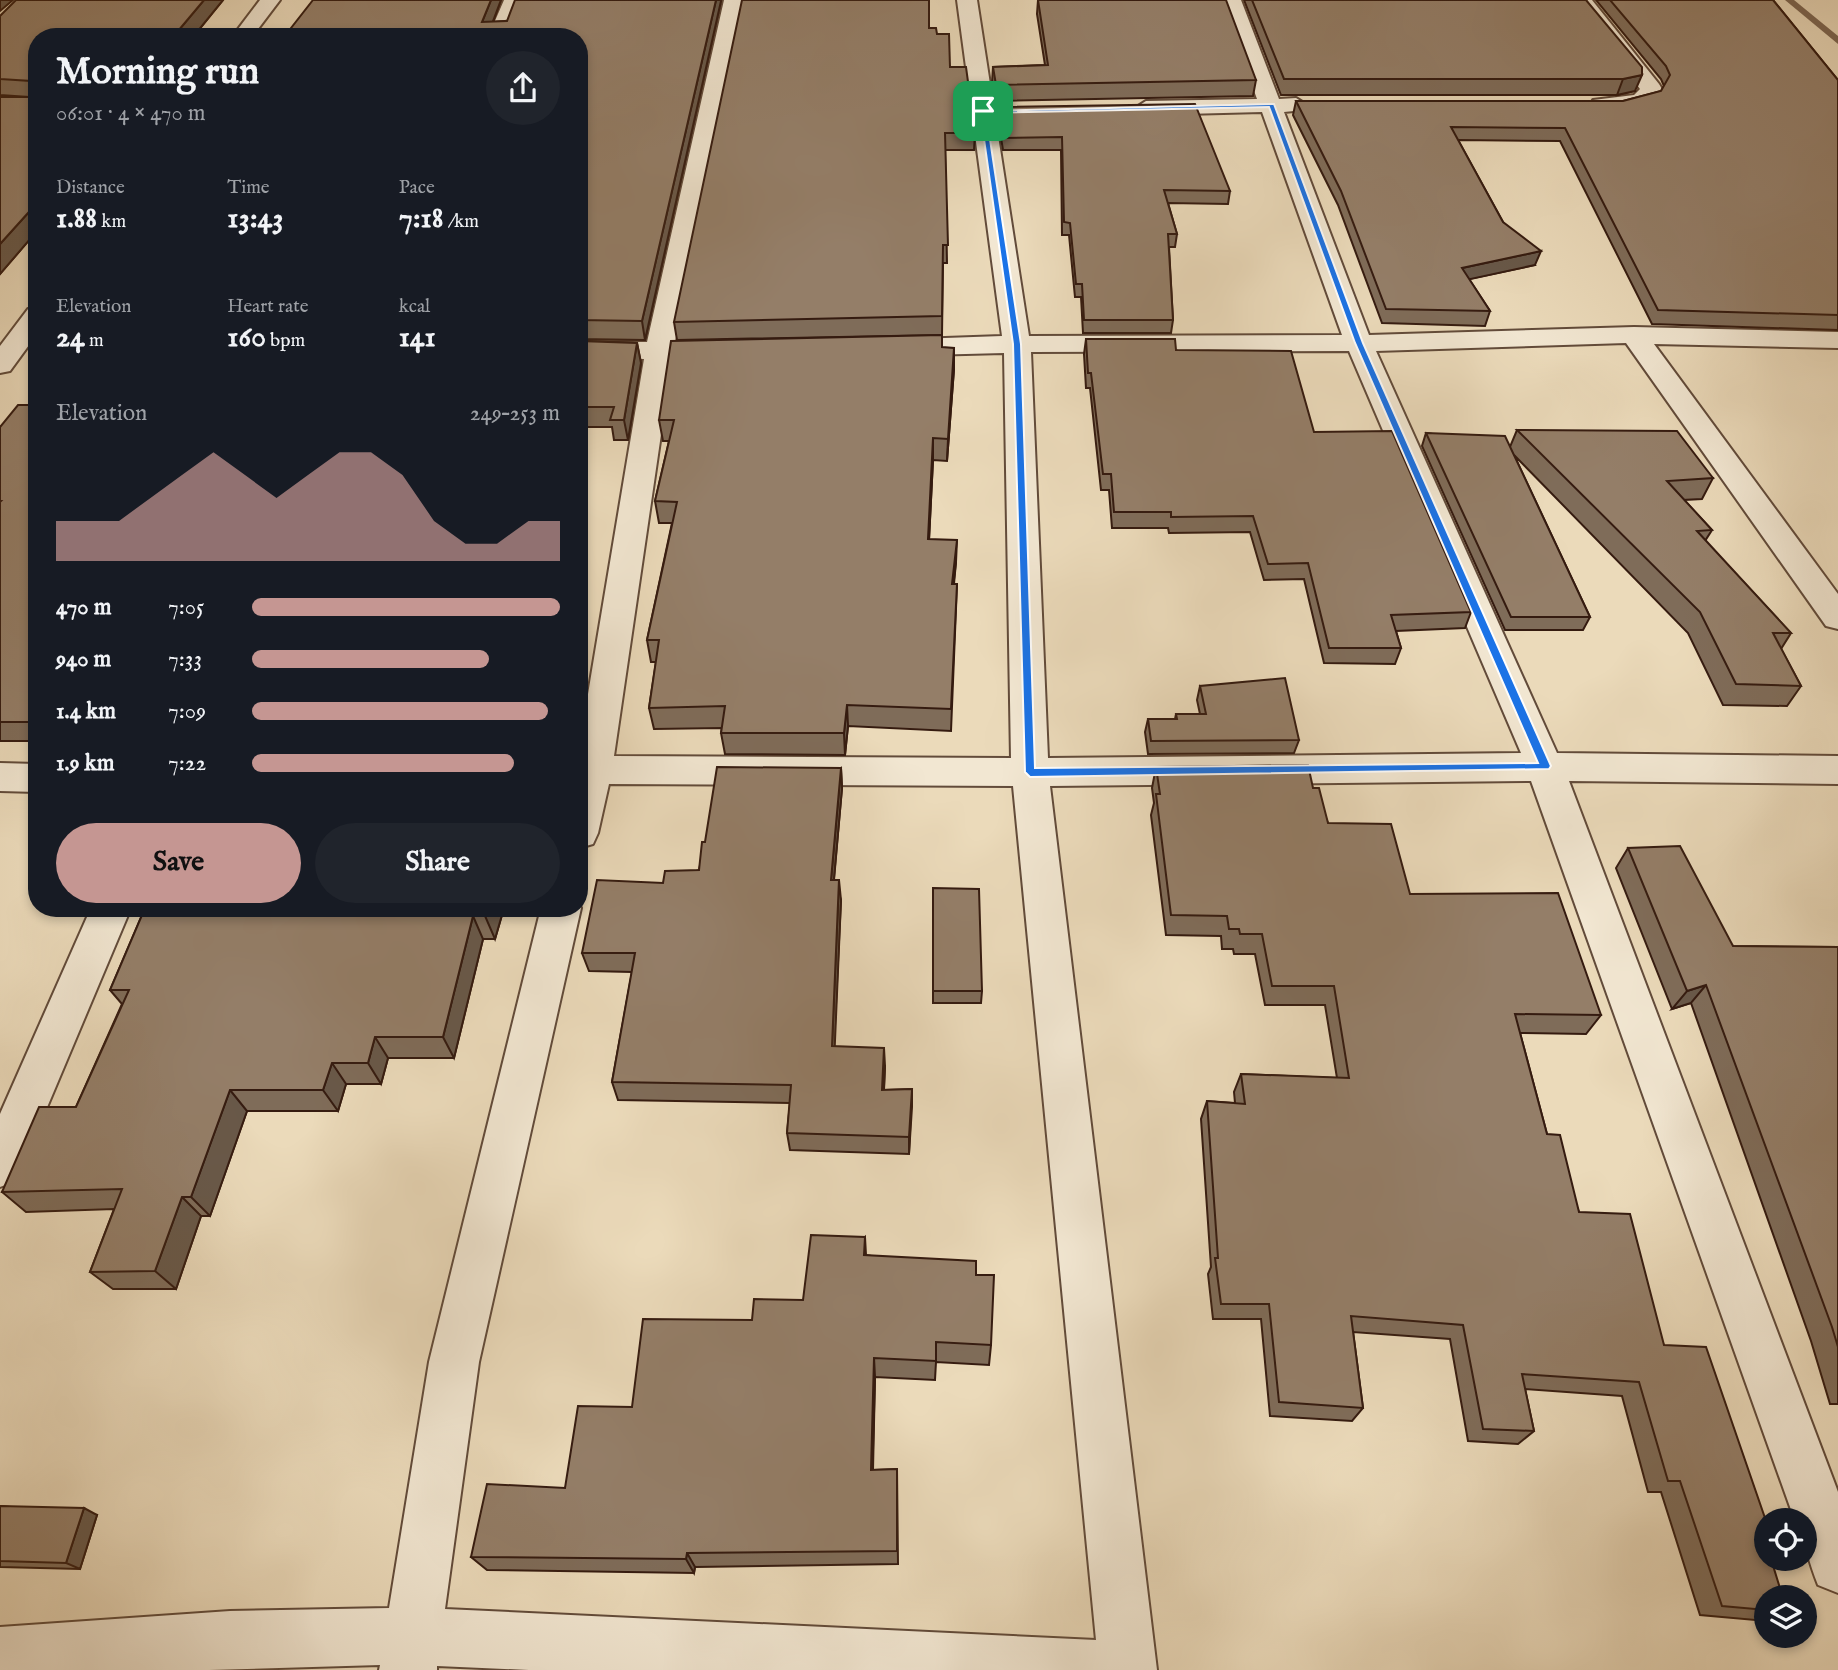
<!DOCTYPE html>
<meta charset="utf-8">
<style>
:root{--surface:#171b24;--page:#20242c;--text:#f1f3f6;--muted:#9ea1a6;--accent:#c59692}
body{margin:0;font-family:"IM FELL English",serif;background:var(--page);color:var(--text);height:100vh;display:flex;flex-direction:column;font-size:26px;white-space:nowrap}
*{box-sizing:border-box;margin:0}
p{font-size:23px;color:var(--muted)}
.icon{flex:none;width:38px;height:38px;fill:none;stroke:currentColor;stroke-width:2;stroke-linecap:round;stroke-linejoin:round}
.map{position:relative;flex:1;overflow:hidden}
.details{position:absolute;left:28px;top:28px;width:560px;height:889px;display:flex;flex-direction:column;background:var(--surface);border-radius:28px;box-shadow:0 4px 10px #0003}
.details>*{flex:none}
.buttons{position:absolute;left:1754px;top:1508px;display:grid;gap:14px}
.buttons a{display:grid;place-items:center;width:63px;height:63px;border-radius:50%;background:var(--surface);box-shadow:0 4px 10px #0003;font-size:35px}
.pin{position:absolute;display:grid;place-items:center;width:60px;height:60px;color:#fff;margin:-30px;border-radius:14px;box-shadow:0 4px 10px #0006}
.round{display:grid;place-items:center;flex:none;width:74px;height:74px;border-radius:37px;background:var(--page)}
.overview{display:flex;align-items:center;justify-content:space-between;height:119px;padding:0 28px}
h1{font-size:38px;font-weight:700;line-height:52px}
.metrics{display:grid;grid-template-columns:repeat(3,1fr);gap:10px;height:119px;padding:7px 28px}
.metrics div{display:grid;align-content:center}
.metrics b{font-size:30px;font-weight:700}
.metrics small{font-size:19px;font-weight:400}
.metrics p{font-size:19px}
.chart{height:196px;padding:14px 28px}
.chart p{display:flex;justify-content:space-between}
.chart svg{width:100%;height:126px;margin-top:7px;fill:var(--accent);opacity:.7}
.action{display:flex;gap:14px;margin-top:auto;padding:14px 28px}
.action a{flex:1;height:80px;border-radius:42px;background:var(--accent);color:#111;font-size:28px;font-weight:700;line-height:80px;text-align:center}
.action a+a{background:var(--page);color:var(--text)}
ul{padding:0 28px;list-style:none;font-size:23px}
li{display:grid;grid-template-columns:112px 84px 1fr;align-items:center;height:52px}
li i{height:18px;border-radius:9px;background:var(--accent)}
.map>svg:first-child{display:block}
</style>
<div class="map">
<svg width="1838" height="1670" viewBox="0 0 1838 1670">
<rect width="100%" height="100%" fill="#ebdaba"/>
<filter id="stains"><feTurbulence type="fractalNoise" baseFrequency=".00286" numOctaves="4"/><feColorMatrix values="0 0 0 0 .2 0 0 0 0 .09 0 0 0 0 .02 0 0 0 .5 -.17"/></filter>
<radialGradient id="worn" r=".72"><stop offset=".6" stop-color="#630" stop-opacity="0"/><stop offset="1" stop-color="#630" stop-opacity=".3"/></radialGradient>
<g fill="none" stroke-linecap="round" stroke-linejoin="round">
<path fill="#7d6753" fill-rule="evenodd" d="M1785,0H1794L1838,36V44Z"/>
<defs>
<path id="minor" d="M260,0H280L252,37H232Z
M504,0H524L508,37H488Z
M724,0H744L675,342L733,345L737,351L733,357L672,359L614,756L1011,758L1004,353L888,356L878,354L874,348L878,342L888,340L1002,336L957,0H977L1029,336L1342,335L1262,112L1146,115L1135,108L1146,101L1257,99L1221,0H1241L1279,99L1296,98L1307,105L1304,110L1284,112L1369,335L1634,327L1838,332V348L1654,344L1838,594V629L1826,626L1626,343L1376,351L1557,753L1838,756V784L1569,781L1838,1492V1593L1818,1585C1809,1562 1804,1545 1804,1521H1795L1531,781L1050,786L1157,1670H529L437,1666V1670H379L380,1665L209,1670H0V1627L230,1611L389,1608L429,1362L541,908H579V904L581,908L479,1362L445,1609L1096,1640L1013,786L609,784L598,833L593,844L579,848V748L644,359L579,358V342H647ZM1349,351L1521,753L1048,758L1031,352Z
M1572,0H1592L1659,84L1662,89L1649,106L1601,112L1593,110L1590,105L1593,100L1634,95L1640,89Z
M37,307V334L10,371L0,373V346L28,309Z
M0,763L37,764V792L0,791Z
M91,908H131L16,1181L0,1187V1114Z"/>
</defs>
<use href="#minor" stroke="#624b3a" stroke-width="4"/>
<use href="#minor" fill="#f2e7d2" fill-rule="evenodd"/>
</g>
<path fill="#7f6c59" stroke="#351b10" stroke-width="2" d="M223,0L193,37H37V231L0,274V97H29L0,95V16Z
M501,0L493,22L721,1L645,340L579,339V37H284Z
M1038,0L1256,80L1253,96L995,101L992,83L993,67L1045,65L1037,14Z
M1244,0H1586L1635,91L1617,95H1281Z
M1596,0H1773L1838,80V330L1652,324L1560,141L1458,140L1503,222L1535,265L1469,279L1490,311L1485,326L1382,323L1338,205L1293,115L1296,101H1623L1661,91L1664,86L1661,79Z
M929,28L937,34L975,133L974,150H945L947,263H943L942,335L677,340L674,322Z
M999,107L1230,191L1228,204L1168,203L1177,234L1175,247H1169L1173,320L1171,333H1083L1081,297H1075L1069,235H1062L1061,150H1003L998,120Z
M1086,339L1176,350L1314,432L1471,612L1465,628L1396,631L1401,648L1395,664L1324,663L1304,579L1264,580L1250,532L1169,533L1168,528H1112L1109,490H1101L1090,388H1086L1084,354Z
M579,341L637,343L641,363L628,440H614L612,427H579Z
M942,347L954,369L947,461L933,460L929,539L956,562L954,584H957L951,731L848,726L845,755L725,754L721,733L722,728L654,729L649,708L656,662H651L647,640L672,523H659L655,501L669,441H663L659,420Z
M37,405V741H0V427Z
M1517,430L1713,478L1702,499L1684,500L1712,530L1705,541L1791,633L1781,649L1801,686L1787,706L1723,705L1688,633L1514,455L1590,617L1583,630H1505L1422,446L1426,433L1510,447Z
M1200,686L1299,740L1294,753L1148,754L1145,732L1148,719H1175L1176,714H1200L1197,700Z
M1156,767L1313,788L1328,823L1410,894L1601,1015L1586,1034L1520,1033L1547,1134L1579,1212L1664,1345L1766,1521V1539L1764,1540L1766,1621L1700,1615L1661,1492H1648L1622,1396L1525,1389L1534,1431L1518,1444L1468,1441L1450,1339L1353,1332L1363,1408L1352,1421L1270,1416L1261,1319H1213L1208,1274L1211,1267L1201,1119L1207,1101L1235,1103L1234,1092L1241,1074L1337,1078L1325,1005H1265L1255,954H1234L1233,949H1222L1221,936L1166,935L1151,815L1154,803L1152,788Z
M841,768L842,788L834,880L841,900L834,1046L885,1066L884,1090L912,1089L909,1154L790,1150L787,1133L790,1103L618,1100L612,1082L632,972L589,971L582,953L663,883L699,870L705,842Z
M1628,848L1733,946L1838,947V1404H1830L1811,1341L1691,1003L1672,1009L1616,868Z
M933,888L982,991L981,1003H933Z
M145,908H504L495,939H483L454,1058H388L381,1084H346L338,1111H247L210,1216H201L176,1289H113L90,1272L114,1209L26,1212L2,1192L76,1107L122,1004L110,990Z
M865,1237L866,1255L976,1275L991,1345L989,1365L936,1362L935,1380L875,1377L873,1470L897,1469L898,1564L695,1567L694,1573L487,1570L471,1557L565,1488L632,1407L752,1320L803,1300Z
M0,1506L97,1515L80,1569L0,1567Z"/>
<path fill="#685849" stroke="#351b10" stroke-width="2" d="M0,0H13L0,11Z
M204,0H223L193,37H173Z
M491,0H501L487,37L482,22Z
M716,0H721V1L645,340L642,321Z
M1642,75L1635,91L1617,95L1623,79Z
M37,203V231L0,274V244Z
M1541,251L1535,265L1457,282L1462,268Z
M637,343L641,363L628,440L624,420Z
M954,348V369L947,461L948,439Z
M933,438V460L928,561V539Z
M957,540L956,562L951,606L952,584Z
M847,705L848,726L845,755L844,733Z
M841,768L842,788L832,900L831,880Z
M839,880L841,900L834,1064L832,1046Z
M487,908H504L495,939L485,916Z
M473,916L483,939L454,1058L443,1037Z
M1706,985L1691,1003L1672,1009L1687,991Z
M375,1037L388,1058L381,1084L368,1063Z
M884,1048L885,1066L883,1107L882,1090Z
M332,1063L346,1084L338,1111L323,1090Z
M912,1089V1107L909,1154V1137Z
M230,1090L247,1111L210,1216L191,1197Z
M182,1197L201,1216L176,1289L155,1271Z
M874,1358L875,1377L872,1486L871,1470Z
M84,1508L97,1515L80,1569L66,1563Z
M687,1553L695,1567L694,1573L686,1559Z"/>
<path fill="#947e68" stroke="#351b10" stroke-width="2" d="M16,0H204L173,37H37V203L0,244V97H29L31,81L0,79V16Z
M313,0H491L482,22L507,21L515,0H716L642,321L579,320V37H284Z
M742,0H929V28H936L937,34H949L950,67H966L975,133H945L948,245H943L942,316L674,322Z
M1038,0H1226L1256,80L996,85L993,67L1048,65Z
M1252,0H1586L1642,67V75L1623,79H1284Z
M1610,0H1773L1838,80V315L1658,310L1565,128L1451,127L1503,222L1541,251L1462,268L1490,311L1386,309L1341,191L1296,101H1623L1661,91L1670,75L1666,66Z
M1195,104L1230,191L1164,190L1177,234H1168L1173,320H1084L1082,284H1076L1070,223L1064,222L1062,137L1003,138L999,107Z
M942,335V347L954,348L948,439L933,438L928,539L957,540L952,584H957L951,709L847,705L844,733H721L725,706L649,708L659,640H647L677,502L655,501L674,420H659L671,341Z
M1086,339H1175L1176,350L1291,351L1314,432L1392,431L1471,612L1391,615L1401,648H1329L1308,563L1268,564L1253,516L1171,517V512H1114L1111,474H1103L1091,373H1088Z
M579,341L637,343L624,420H610L614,407H579Z
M18,405H37V722H0V502L1,501H0V427Z
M1517,430L1677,431L1713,478L1667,481L1712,530L1697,531L1791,633H1773L1801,686L1736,684L1700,612Z
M1426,433L1505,436L1590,617H1511Z
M1285,678L1299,740L1151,741L1148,719H1177L1176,714H1206L1200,686Z
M1308,765L1313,788H1319L1328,823L1391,824L1410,894L1558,893L1601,1015L1515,1014L1547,1134L1560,1135L1579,1212L1630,1214L1664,1345L1706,1347L1766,1521V1536H1763L1766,1544V1559H1771L1783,1598H1766V1610L1722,1606L1680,1481H1668L1639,1382L1522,1374L1534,1431L1483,1429L1463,1325L1351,1316L1363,1408L1279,1402L1269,1304H1221L1215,1258H1218L1207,1101L1245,1104L1241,1074L1349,1078L1334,986H1272L1262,934H1240L1239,929H1229L1227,916L1171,915L1156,794H1160L1156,767Z
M717,767L841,768L831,880H839L832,1046L884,1048L882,1090L912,1089L909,1137L787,1133L791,1085L612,1082L635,953H582L597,880L663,883L665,871L699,870L702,842H705Z
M1680,846L1733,946L1838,947V1347L1832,1327L1706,985L1687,991L1628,848Z
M933,888L979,889L982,991H933Z
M145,908H487L485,916H473L443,1037H375L368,1063H332L323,1090H230L191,1197H182L155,1271L90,1272L122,1189L2,1192L39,1107H76L129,990H110Z
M811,1235L865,1237L864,1255L976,1261V1275H994L991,1345L936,1342V1361L874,1358L871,1470L897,1469V1551L687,1553L686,1559L471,1557L487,1484L565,1488L578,1406L632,1407L643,1319L752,1320L754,1299L803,1300Z
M0,1506L84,1508L66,1563L0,1561Z"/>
<path fill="#1a73e8" stroke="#fff" stroke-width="2" fill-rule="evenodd" d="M1274,104L1363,343L1551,766L1549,769L1030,777L1025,772L1013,344L980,111ZM1269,107L1355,343L1538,763L1035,768L1021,344L986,113Z"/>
<rect width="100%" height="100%" filter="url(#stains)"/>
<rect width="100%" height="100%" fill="url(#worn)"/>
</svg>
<div class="buttons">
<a><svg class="icon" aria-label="locate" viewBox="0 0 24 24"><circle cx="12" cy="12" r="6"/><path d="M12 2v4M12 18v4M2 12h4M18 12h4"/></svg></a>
<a><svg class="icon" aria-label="layers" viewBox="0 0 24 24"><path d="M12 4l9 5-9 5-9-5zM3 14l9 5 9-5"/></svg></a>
</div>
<div class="pin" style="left:983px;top:111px;background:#1e9e55"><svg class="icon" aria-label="arrive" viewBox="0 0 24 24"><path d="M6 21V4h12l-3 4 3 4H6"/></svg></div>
<section class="details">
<div class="overview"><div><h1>Morning run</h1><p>06:01 · 4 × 470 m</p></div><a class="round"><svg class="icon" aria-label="share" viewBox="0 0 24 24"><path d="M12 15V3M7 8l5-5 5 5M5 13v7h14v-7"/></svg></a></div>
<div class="metrics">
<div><p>Distance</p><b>1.88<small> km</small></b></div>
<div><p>Time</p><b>13:43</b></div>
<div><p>Pace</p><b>7:18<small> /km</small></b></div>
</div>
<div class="metrics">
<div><p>Elevation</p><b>24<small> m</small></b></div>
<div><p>Heart rate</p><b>160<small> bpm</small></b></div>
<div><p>kcal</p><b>141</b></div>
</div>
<div class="chart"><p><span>Elevation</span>249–253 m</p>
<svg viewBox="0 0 160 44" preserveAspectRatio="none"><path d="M0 44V30L10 30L20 30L30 22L40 14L50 6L60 14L70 22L80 14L90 6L100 6L110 14L120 30L130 38L140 38L150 30L160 30V44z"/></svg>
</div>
<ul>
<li><b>470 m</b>7:05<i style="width:100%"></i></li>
<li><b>940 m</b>7:33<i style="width:77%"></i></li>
<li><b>1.4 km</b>7:09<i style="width:96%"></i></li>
<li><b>1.9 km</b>7:22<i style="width:85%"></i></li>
</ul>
<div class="action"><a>Save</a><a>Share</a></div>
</section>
</div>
